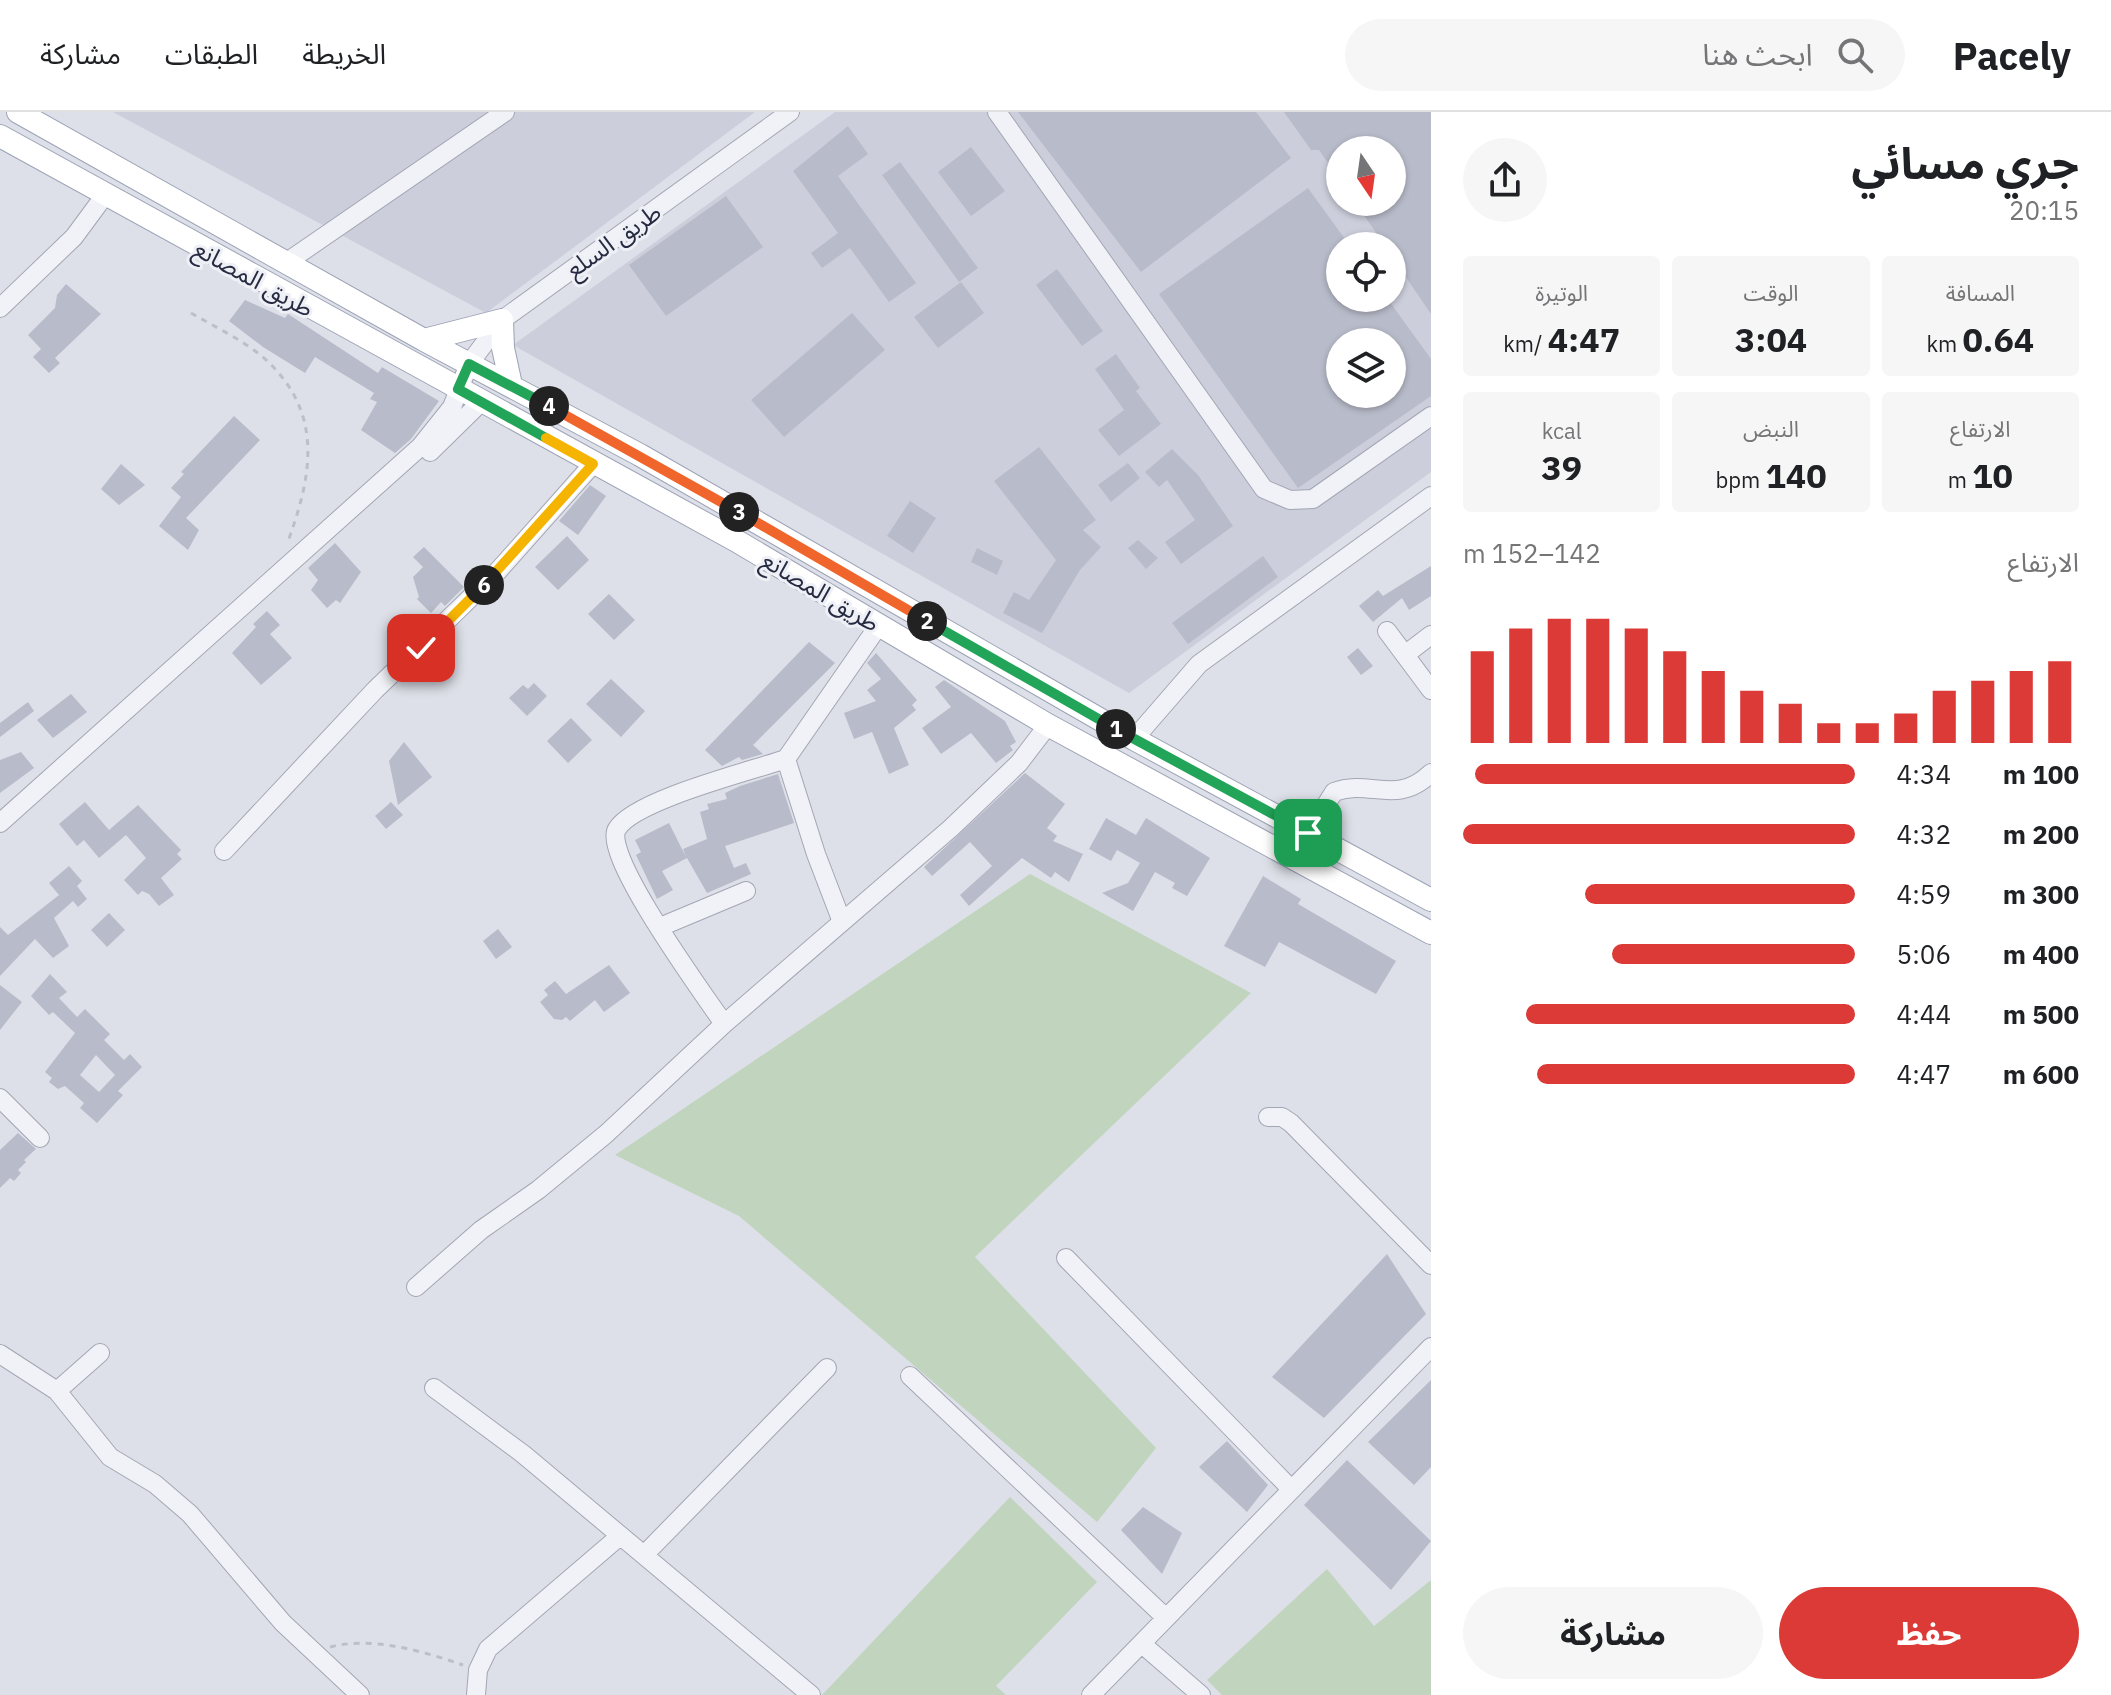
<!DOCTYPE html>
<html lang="ar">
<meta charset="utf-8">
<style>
:root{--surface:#fff;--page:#f6f6f6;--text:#202124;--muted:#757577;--line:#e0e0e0;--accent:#db3a36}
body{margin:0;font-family:"IBM Plex Sans","Noto Sans Arabic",sans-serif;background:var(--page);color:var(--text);direction:rtl;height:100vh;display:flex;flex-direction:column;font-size:30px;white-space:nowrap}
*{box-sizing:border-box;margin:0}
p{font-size:26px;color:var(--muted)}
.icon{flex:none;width:44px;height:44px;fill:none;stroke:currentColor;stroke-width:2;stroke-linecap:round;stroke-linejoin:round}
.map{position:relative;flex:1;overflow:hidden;direction:ltr}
.panel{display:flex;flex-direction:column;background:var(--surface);width:680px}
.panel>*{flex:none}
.needle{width:52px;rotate:167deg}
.controls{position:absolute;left:1326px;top:24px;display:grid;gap:16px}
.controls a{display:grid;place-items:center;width:80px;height:80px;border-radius:50%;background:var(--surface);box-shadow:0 2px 6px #0004;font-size:40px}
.pin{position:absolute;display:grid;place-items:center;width:68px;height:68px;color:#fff;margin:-34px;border-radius:16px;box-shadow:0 4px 12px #0006}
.km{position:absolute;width:40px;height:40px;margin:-20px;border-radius:50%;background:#222;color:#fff;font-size:22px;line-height:40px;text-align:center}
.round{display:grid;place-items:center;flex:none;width:84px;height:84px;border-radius:42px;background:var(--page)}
.overview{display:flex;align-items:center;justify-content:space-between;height:136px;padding:0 32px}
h1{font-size:44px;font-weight:700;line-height:60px}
.figures{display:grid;grid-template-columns:repeat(3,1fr);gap:12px;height:136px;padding:8px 32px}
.figures div{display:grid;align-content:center;border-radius:8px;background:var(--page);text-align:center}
.figures b{font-size:34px;font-weight:700}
.figures small{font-size:22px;font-weight:400}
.figures p{font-size:22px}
.chart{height:224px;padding:16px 32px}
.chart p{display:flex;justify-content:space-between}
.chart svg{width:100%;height:144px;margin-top:8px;stroke:var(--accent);stroke-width:6}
.cta{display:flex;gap:16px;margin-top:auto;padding:16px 32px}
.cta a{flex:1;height:92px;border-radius:48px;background:var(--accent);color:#fff;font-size:32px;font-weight:700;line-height:92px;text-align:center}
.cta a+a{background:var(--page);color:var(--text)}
ul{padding:0 32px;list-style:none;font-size:26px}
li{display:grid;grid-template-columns:128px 96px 1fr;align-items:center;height:60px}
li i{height:20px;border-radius:10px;background:var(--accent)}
header{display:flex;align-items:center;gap:48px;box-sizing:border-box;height:112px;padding:0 40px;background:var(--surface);border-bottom:2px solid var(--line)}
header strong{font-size:38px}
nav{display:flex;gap:44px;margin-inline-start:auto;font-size:28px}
.search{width:560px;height:72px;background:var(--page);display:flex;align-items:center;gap:20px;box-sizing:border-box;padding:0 28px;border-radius:44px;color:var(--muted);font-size:30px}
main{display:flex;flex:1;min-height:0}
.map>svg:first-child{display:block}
</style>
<header>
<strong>Pacely</strong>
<div class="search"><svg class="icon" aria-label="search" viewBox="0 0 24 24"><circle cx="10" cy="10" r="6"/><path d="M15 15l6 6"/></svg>ابحث هنا</div>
<nav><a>الخريطة</a><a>الطبقات</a><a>مشاركة</a></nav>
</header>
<main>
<section class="panel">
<div class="overview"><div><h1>جري مسائي</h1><p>20:15</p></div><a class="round"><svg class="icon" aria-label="share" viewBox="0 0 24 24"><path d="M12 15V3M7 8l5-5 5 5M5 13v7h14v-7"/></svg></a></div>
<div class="figures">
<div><p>المسافة</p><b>0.64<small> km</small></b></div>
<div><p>الوقت</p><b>3:04</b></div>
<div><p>الوتيرة</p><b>4:47<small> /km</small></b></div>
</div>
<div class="figures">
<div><p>الارتفاع</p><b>10<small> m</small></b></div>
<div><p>النبض</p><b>140<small> bpm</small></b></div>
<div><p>kcal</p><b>39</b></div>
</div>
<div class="chart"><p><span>الارتفاع</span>142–152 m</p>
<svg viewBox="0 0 160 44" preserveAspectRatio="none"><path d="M5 44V16M15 44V9M25 44V6M35 44V6M45 44V9M55 44V16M65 44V22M75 44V28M85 44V32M95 44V38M105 44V38M115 44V35M125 44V28M135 44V25M145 44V22M155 44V19"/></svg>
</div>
<ul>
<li><b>100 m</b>4:34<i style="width:97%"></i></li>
<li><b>200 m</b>4:32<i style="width:100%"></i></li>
<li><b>300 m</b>4:59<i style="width:69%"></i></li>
<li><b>400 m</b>5:06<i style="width:62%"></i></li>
<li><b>500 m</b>4:44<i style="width:84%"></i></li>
<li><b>600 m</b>4:47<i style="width:81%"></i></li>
</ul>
<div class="cta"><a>حفظ</a><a>مشاركة</a></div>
</section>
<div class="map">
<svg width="1431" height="1583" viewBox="0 0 1431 1583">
<rect width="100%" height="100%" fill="#dee0e9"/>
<path fill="#cccfdb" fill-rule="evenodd" d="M113,0H755L486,201Z
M835,0H1431V360L1129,581L513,233ZM1340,38H1392V90H1340ZM1340,134H1392V186H1340ZM1340,230H1392V282H1340Z"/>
<path fill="#c0d4be" d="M1030,762L1251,881L975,1145L1156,1336L1097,1410L739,1104L615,1043Z
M1010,1385L1097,1470L996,1574L1006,1583H822Z
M1327,1457L1374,1514L1431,1468V1583H1222L1207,1568Z"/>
<path fill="#b8bbc9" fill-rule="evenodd" d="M1018,0H1256L1291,46L1141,160Z
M1284,0H1431V202L1392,145V134H1385L1355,90H1392V38H1340V68L1319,38H1311Z
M848,14L868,42L838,64L916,171L889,190L850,136L822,156L811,141L838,121L793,59Z
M971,35L1005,79L971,104L938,60Z
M900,50L978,156L959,170L882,63Z
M1308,76L1350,134H1340V186H1387L1431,247V284L1298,376L1159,182ZM1340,230H1392V282H1340Z
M726,84L763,135L666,204L629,153Z
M1057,157L1103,219L1082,234L1036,173Z
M961,170L984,201L938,236L914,205Z
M66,172L101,202L55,246L60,251L49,261L33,245L41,237L28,223L55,196L57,183Z
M245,188L285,206L288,202L378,261L382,255L439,289L411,327L395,341L361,318L377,290L370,287L374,281L315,245L305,261L263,235L229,209Z
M852,201L885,238L784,325L751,288Z
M1116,242L1140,276L1136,279L1161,312L1119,344L1098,318L1124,298L1095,257Z
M234,304L260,328L186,406L199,418L188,438L159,414L181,385L171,376L184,362L181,360Z
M1039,335L1096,408L1083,418L1101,435L1080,458L1042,521L1003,501L1014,480L1029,488L1056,448L994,369Z
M1172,337L1198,363L1233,414L1181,452L1165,430L1195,408L1167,368L1159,375L1145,360Z
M1128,351L1140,366L1111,390L1098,373Z
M121,352L145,373L119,393L101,377Z
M590,373L606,384L578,423L559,409Z
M910,389L936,406L913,441L887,424Z
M567,424L589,448L558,478L535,455Z
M1138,428L1158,446L1146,457L1128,436Z
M335,431L361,460L340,491L336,488L327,496L311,478L318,468L308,456Z
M424,435L464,475L445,494L441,490L431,501L417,487L419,485L413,465L423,455L413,445Z
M977,436L1003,449L997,463L971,450Z
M1263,444L1278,465L1188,532L1172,511Z
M1431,454V484L1409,498L1402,486L1373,510L1359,494L1378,478L1383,484Z
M609,482L635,508L614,528L588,502Z
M267,499L280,513L270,522L292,546L261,573L232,541L256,515L253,512Z
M809,530L835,551L753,633L763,642L742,648L739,645L722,654L705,638Z
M1358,536L1373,554L1361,563L1347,545Z
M876,541L917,588L912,593L916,598L894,616L909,653L889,662L872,620L854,627L844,601L876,589L867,578L881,567L867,551Z
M611,567L645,599L621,625L586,592Z
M944,568L1005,609L1016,630L1010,634L1013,638L996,651L971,621L941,642L922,616L951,595L935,575Z
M534,571L547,584L527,604L509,586L523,573L528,577Z
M71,582L87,600L53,626L37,608Z
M28,590L34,599L0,625V611Z
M571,606L592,628L568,651L547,629Z
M404,630L432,665L398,693L389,649Z
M21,640L34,656L0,681V648Z
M1025,661L1065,692L1047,716L1057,724L1053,729L1083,742L1069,770L1055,760L1051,766L1022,746L969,794L960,783L992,754L970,730L932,764L924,755Z
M778,662L794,711L725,734L734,756L746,751L751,762L707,781L687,746L662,759L673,778L657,787L636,743L641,740L635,728L669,711L686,745L683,737L707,727L700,700L709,697L707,692L727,687L725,681L740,674Z
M85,690L109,718L138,693L181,738L177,742L182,747L161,766L174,783L159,794L149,782L142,779L138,783L124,768L146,746L126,723L99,746L84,728L77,734L59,712Z
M391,690L403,703L386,717L375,704Z
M1106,706L1136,723L1146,706L1210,746L1187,784L1172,776L1175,771L1155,760L1133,799L1102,781L1128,771L1140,751L1117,738L1111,749L1089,737Z
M69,754L82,769L77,774L87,787L78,795L73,789L54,806L69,834L53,846L35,827L0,864V815L8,823L59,783L49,771Z
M1263,764L1301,787L1298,792L1396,849L1376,882L1279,830L1265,855L1224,834Z
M109,801L125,818L107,835L91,818Z
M498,817L512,835L496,847L483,829Z
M609,853L630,881L604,900L595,888L570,909L566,905L562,908L554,907L540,890L548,883L544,878L555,869L566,882Z
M50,862L67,880L59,886L77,905L85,897L110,922L104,928L124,948L130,942L142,955L118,979L123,983L97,1011L80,996L84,991L65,974L58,977L49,970L52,966L45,960L75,921L53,900L49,903L31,884ZM96,943L115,963L99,980L80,963Z
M0,873L22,890L0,918Z
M18,1021L36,1037L24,1048L26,1050L18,1058L21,1061L14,1069L10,1066L0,1076V1038Z
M1387,1142L1426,1202L1324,1306L1272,1265Z
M1431,1268V1355L1414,1373L1368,1330Z
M1227,1329L1268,1373L1247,1400L1199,1355Z
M1347,1348L1431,1429L1391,1478L1304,1393Z
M1143,1395L1182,1421L1162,1462L1121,1418Z"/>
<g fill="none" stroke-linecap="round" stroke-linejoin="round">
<defs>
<path id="minor" d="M997,0L1264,377L1290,388L1313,387L1431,304
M287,150L505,0
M0,196L74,125L105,83
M430,340L480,291
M1387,519L1431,578
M1406,542L1431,523
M1134,627L1199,552L1431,384
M0,711L420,335L452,295L469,252L502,208L790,0
M1308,721L1334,680C1371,666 1395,695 1431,661
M224,739L375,578L498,459L593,352
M842,810L816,742L786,647L879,513
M660,815L746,779
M724,912C705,884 601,742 617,717C634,688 751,659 786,647
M0,986L40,1026
M1268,1005H1282L1291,1011L1431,1153
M1066,1146L1290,1376
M416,1175L481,1118L538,1078L606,1022L724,912L951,716L1019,651L1048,613
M0,1242L57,1279L110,1345L155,1372L190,1402L283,1511L360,1583
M910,1264L1165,1505
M434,1276L523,1342L811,1583
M57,1279L100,1241
M644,1443L827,1256
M1142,1532L1201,1583
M476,1583L478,1558L488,1537L620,1424
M1091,1583L1431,1235"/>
<path id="major" d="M18,0L424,228L640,343L1134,627L1431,788
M0,24L735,428L1048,613L1431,821
M424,228L502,208L503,236L511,273"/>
</defs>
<use href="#minor" stroke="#a3a6b3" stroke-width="20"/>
<use href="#major" stroke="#9ca2b6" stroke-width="24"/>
<path stroke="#bcbec8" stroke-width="3" stroke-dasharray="6 6" stroke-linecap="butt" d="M191,201C215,215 243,228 264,246C325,301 312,364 287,432
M330,1535C372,1524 422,1539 463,1553"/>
<use href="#minor" stroke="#f1f2f7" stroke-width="18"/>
<use href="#major" stroke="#fff" stroke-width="22"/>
</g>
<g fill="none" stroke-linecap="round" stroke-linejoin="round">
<defs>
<path id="split-1" d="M1116,617L1308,721"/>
<path id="split-2" d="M927,509L1116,617"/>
<path id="split-3" d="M739,400L927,509"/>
<path id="split-4" d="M549,294L739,400"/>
<path id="split-5" d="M546,326L458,277L469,252L549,294"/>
<path id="split-6" d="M484,473L593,352L546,326"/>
<path id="split-7" d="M421,536L484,473"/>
</defs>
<use href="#split-1" stroke="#fff" stroke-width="16"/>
<use href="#split-2" stroke="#fff" stroke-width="16"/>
<use href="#split-3" stroke="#fff" stroke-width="16"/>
<use href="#split-4" stroke="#fff" stroke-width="16"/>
<use href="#split-5" stroke="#fff" stroke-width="16"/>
<use href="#split-6" stroke="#fff" stroke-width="16"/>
<use href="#split-7" stroke="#fff" stroke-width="16"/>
<use href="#split-1" stroke="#22a559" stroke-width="10"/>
<use href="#split-2" stroke="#22a559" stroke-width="10"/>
<use href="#split-3" stroke="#f0652b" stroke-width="10"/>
<use href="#split-4" stroke="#f0652b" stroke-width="10"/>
<use href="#split-5" stroke="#22a559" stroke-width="10"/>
<use href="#split-6" stroke="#f5b400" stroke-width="10"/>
<use href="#split-7" stroke="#f5b400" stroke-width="10"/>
</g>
<g text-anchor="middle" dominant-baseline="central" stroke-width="6" stroke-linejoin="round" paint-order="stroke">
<g font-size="24" fill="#262b41" stroke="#eef0f6">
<text transform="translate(613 128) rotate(-35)">طريق السلع</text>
<text transform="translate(254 166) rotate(29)">طريق المصانع</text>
<text transform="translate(821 479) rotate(31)">طريق المصانع</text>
</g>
</g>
</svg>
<div class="controls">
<a><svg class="needle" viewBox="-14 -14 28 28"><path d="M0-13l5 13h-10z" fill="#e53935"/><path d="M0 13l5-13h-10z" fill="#757577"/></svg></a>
<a><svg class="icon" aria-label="locate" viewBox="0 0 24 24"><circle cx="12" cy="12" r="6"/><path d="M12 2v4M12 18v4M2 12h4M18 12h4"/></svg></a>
<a><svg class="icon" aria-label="layers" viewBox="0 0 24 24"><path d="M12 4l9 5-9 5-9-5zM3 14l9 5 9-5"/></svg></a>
</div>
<div class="pin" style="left:1308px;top:721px;background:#1e9e55"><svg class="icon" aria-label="arrive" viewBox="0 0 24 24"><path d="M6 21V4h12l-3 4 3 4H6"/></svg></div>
<div class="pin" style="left:421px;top:536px;background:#d93025"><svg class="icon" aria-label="check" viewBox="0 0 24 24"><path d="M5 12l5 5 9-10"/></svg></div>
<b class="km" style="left:1116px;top:617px">1</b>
<b class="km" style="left:927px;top:509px">2</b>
<b class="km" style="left:739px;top:400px">3</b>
<b class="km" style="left:549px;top:294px">4</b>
<b class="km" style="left:484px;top:473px">6</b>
</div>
</main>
